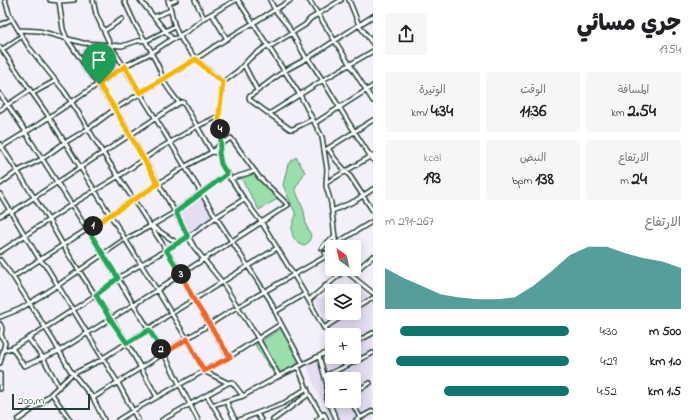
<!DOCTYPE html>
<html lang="ar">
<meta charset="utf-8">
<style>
:root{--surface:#fff;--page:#f6f6f6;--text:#202124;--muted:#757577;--accent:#0f766e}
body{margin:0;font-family:"Indie Flower","Playpen Sans Arabic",sans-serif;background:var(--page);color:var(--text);direction:rtl;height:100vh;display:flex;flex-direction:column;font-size:15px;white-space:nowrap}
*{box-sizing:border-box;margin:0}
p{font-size:13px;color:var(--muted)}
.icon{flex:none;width:22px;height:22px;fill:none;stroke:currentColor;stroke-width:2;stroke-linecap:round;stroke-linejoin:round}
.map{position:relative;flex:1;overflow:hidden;direction:ltr}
.sheet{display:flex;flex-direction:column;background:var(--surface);width:320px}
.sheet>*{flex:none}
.needle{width:26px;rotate:327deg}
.tools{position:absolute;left:325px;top:240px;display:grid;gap:8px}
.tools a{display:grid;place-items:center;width:36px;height:36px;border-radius:4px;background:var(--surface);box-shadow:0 2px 10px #0003;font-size:20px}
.scale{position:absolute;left:12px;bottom:10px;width:78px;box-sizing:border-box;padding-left:4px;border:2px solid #1f3d34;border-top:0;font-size:11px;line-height:14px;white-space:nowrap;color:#1f3d34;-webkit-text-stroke:3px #fff;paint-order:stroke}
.pin{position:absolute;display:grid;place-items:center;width:34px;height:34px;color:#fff;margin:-41px -17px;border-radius:50% 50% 50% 0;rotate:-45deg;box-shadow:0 0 4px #0007}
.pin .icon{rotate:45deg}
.km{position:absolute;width:20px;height:20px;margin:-10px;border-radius:50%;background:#222;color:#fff;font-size:11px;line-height:20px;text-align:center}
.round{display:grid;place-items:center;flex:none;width:42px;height:42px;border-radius:4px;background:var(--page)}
.head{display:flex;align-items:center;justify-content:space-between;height:68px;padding:0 12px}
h1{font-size:22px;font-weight:800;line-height:30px}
.metrics{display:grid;grid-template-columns:repeat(3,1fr);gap:6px;height:68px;padding:4px 12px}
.metrics div{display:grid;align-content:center;border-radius:4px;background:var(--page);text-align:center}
.metrics b{font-size:17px;font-weight:800}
.metrics small{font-size:11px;font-weight:400}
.metrics p{font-size:11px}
.chart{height:112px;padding:8px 12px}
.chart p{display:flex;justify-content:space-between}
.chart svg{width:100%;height:72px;margin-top:4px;fill:var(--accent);opacity:.7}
ul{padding:0 12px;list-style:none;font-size:13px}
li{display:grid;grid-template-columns:64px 48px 1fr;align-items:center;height:30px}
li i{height:10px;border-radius:5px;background:var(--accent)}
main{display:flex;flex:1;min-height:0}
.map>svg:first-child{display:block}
</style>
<main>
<section class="sheet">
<div class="head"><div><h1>جري مسائي</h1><p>19:54</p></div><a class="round"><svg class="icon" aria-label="share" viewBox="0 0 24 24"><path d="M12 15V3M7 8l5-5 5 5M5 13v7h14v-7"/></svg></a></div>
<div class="metrics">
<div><p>المسافة</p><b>2.54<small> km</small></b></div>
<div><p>الوقت</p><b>11:36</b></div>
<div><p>الوتيرة</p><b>4:34<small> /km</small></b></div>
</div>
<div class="metrics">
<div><p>الارتفاع</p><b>24<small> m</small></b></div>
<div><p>النبض</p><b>138<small> bpm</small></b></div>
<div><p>kcal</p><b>193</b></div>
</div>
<div class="chart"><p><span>الارتفاع</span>267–291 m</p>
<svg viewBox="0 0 160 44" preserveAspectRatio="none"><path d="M0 44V19L10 25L20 30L30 35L40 37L50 38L60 38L70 37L80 30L90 21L100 11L110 6L120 6L130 10L140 13L150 15L160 19V44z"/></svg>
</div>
<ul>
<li><b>500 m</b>4:30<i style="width:92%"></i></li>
<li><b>1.0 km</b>4:29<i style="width:94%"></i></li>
<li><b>1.5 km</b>4:52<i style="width:68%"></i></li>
</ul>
</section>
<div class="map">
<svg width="373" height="420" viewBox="0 0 373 420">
<rect width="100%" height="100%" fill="#f3f0f9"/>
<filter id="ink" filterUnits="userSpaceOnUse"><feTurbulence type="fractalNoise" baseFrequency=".025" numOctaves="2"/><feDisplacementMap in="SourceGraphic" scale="8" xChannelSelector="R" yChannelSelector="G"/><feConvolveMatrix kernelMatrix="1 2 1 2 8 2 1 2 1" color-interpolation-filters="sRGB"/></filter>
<g filter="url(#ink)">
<path fill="#e5ddf2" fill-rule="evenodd" d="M201,197L213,216L190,231L178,212Z
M358,282L373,304V420H332L316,390L307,365L332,347V357H354V335H333L315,300L332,293V313H354V291H336ZM332,379H354V401H332Z"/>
<path fill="#99deab" stroke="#5c8e70" d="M296,157L305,172L295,189L304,211L306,225L311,235L309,242L303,246C289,238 290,229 296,215L283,185L288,164Z
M255,173L282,196L259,210L241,178Z
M281,329L305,366L278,380L255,345Z"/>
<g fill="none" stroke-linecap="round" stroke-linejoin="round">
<defs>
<path id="minor" d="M5,0L10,16L28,46L64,91L80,115L103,153L178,268L194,300L229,357
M50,0L59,1L74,0
M93,0L96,14L110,44L216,217L270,300L280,322L303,364
M124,0L135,24L152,52
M140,0L172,39L181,37
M168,0C171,9 172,18 175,27C184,50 204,68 223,82
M195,0L204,18
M238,0L300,95L322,137L327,169L326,186L331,203L336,247
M270,0L275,10L288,26L306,58
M309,0L373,101
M349,0L359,25L373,44
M59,1L63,29L67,39L115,109L175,212L194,247L222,282L256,335L279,376
M169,3L176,0
M212,14L227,39
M154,17L171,10
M0,25L12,19
M19,30L39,31L83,43L122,46L137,41L148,40L175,26
M104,31L122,19
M179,36L189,30L204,18L236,0
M268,45L250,58L238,71L223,82L219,116L221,144L219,153L221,164L244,199L262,223L304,292L324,328L327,331L332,340
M0,47L49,117L157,290L187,339L204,371L228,383L232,382L243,396
M269,47L305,25L310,19L341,0
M3,49L22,36
M151,53C157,62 160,69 163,79C165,86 175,97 179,103
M308,58C331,91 350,127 373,160
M244,65L257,90
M33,93L55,81
M0,94L26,132
M0,110L30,90
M269,114L323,80L373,51
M313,119L293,129H290L250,100L249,97L284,71L308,58L373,16
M315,123L373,86
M25,132L87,229
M0,144L48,219L70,257L127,343L157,397
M0,148L39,124L125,66L151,53L172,39
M328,148L335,159L350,176L373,211
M327,149L373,120
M230,179L255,171
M326,183L373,155
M0,184L18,171L42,159L64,143L88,129L115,109L196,59L215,46L291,0
M0,194L40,260L46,266L118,383L138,420
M332,211L355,201L373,189
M12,212L179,103L183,102L212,152L219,153
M0,216L10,210
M92,227L90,233L164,354L198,420
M153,227L177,243
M335,244L373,221
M322,248L325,244L335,237
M0,252L71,205L119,176L157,150L196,127L219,116
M325,253L332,265
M0,260L13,277L53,340L70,370L93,398L104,420
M334,269L338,276
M343,269L373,293
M351,275L373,256
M325,286L332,294
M309,300L344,271
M354,309L373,298
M275,312L305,294
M0,317L20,309L57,286L122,241L151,226L175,212L227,174
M0,324L2,328L1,335L5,343L0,363
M324,328L347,313
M28,338L43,358L59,387
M354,343L373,333
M12,348L24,366L59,351L157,290L181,274L288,205L259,177L231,138L221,144L212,152L186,166L13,277
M332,348L331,351L319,356L327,385V399L337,420
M4,350L12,348L45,328L96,295L118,278L188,237L216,217L244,199
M103,358L149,329L164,318L277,248
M298,367L309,394L322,416
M0,374V389
M325,376L373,353
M354,392L370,383
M52,394L70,420
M207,396L222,420
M93,398L237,307L332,253
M226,401L235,420
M351,401L360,417
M212,405L243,396L279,376L319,356
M329,405L337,401
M257,414L261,420
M18,420L40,404L71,375L97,362L104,360
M118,420L134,410L229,357L281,324
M162,420L228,383
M239,420L284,403L307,388
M273,420L309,394
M317,420L324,414L327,420
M356,420L373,411"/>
</defs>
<use href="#minor" stroke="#1f3d34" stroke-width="6"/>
<use href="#minor" stroke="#fff" stroke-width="3"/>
</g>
</g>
<g fill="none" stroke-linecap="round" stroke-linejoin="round" filter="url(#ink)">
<defs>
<path id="split-1" d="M93,226L158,184L115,109L99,84"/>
<path id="split-2" d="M93,226L90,233L118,278L96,295L110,319L127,343L149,330L161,349"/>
<path id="split-3" d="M161,349L164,354L187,339L204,371L230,357L194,300L181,274"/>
<path id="split-4" d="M181,274L166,250L188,237L176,212L227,174L221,164L219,153L221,144L220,129"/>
<path id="split-5" d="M99,84L125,66L140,93L196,59L209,72L223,82L219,116L220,129"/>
</defs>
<use href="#split-1" stroke="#fff" stroke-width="8"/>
<use href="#split-2" stroke="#fff" stroke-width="8"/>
<use href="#split-3" stroke="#fff" stroke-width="8"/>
<use href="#split-4" stroke="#fff" stroke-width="8"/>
<use href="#split-5" stroke="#fff" stroke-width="8"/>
<use href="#split-1" stroke="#f5b400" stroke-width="5"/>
<use href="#split-2" stroke="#22a559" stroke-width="5"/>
<use href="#split-3" stroke="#f0652b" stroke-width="5"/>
<use href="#split-4" stroke="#22a559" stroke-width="5"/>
<use href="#split-5" stroke="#f5b400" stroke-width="5"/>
</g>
</svg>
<div class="tools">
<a><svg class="needle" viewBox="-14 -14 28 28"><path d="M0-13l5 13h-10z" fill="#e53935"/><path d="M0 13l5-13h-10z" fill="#757577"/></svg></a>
<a><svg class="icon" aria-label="layers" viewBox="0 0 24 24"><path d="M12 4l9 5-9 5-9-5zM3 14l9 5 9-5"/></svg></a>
<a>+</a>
<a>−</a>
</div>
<div class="scale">200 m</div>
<div class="pin" style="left:99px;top:84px;background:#1e9e55"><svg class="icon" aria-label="arrive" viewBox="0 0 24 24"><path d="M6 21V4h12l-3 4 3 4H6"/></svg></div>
<b class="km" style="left:93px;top:226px">1</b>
<b class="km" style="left:161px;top:349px">2</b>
<b class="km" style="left:181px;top:274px">3</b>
<b class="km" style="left:220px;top:129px">4</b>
</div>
</main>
